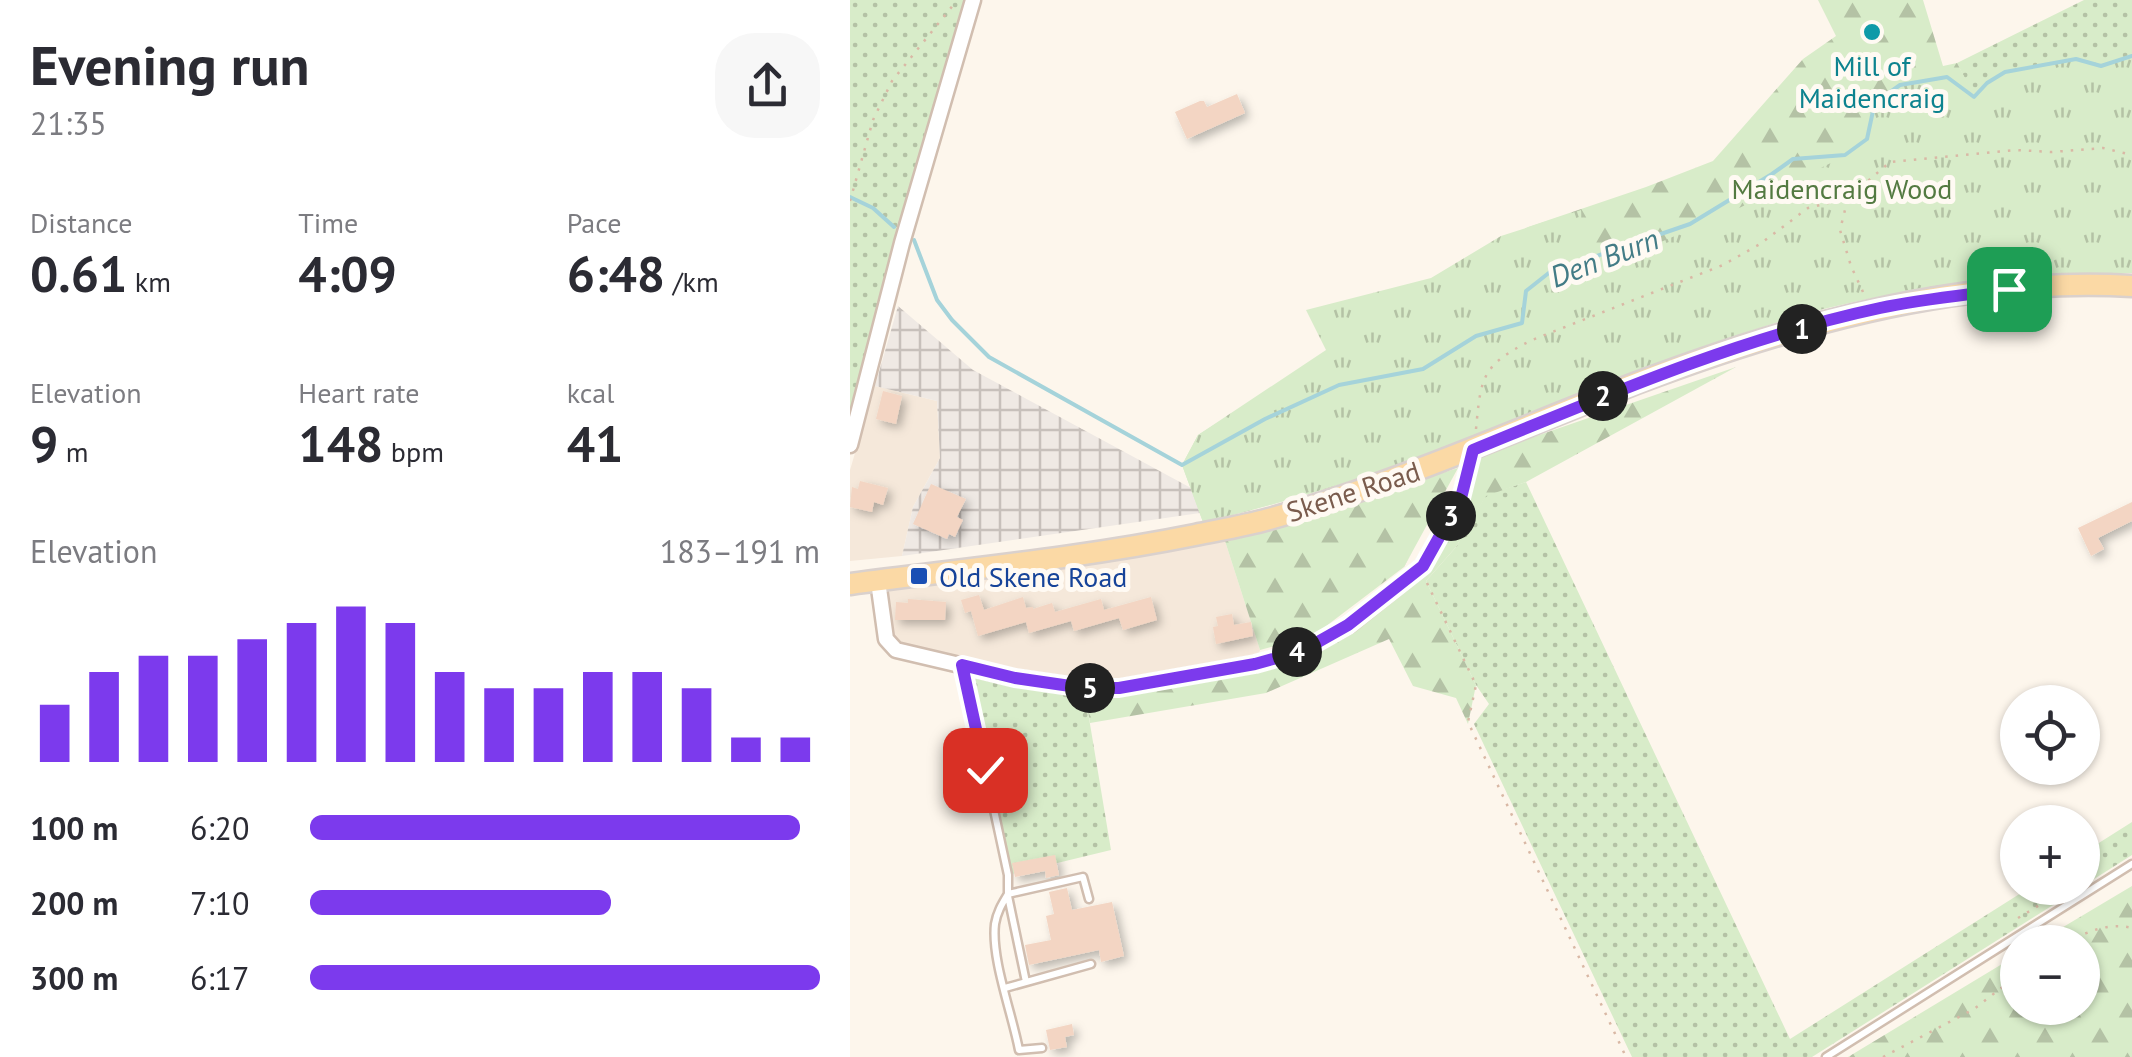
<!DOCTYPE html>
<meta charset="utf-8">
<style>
:root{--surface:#fff;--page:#f7f7f7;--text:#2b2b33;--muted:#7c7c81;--accent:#7c3aed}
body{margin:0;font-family:"PT Sans",sans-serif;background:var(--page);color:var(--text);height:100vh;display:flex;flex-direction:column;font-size:38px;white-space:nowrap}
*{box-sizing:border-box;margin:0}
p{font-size:32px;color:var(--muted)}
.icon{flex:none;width:55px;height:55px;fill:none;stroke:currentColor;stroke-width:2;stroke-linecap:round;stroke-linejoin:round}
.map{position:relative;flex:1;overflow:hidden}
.sheet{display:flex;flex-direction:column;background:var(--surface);width:850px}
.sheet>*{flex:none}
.buttons{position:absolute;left:1150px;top:685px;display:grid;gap:20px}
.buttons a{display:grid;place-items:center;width:100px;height:100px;border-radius:50%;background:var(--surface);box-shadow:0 2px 8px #0004;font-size:50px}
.pin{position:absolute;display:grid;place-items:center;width:85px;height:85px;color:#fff;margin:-42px;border-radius:20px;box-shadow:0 5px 15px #0006}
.km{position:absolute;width:50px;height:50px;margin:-25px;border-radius:50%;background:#222;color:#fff;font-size:28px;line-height:50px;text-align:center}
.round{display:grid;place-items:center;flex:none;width:105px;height:105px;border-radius:40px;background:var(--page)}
.summary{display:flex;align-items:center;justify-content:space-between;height:170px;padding:0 30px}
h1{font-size:55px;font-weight:700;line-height:75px}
.figures{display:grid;grid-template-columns:repeat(3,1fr);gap:15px;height:170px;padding:10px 30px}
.figures div{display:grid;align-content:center}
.figures b{font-size:50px;font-weight:700}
.figures small{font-size:28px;font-weight:400}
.figures p{font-size:28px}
.chart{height:280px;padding:20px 30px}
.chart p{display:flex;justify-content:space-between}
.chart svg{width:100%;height:180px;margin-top:10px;stroke:var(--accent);stroke-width:6}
ul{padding:0 30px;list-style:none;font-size:32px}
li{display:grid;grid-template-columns:160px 120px 1fr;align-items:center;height:75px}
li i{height:25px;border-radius:12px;background:var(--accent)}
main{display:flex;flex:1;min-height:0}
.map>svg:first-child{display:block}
</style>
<main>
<section class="sheet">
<div class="summary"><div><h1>Evening run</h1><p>21:35</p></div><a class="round"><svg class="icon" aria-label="share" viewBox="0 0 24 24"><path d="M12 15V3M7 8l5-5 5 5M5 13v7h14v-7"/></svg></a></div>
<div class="figures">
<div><p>Distance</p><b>0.61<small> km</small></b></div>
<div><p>Time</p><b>4:09</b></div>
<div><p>Pace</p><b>6:48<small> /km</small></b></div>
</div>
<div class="figures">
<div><p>Elevation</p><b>9<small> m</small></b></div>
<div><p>Heart rate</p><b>148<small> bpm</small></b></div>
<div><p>kcal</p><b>41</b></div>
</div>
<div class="chart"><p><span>Elevation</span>183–191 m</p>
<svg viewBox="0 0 160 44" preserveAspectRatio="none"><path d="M5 44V30M15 44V22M25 44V18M35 44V18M45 44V14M55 44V10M65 44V6M75 44V10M85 44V22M95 44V26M105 44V26M115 44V22M125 44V22M135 44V26M145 44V38M155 44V38"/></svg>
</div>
<ul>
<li><b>100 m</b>6:20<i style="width:96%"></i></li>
<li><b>200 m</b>7:10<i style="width:59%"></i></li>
<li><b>300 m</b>6:17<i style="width:100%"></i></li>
</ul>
</section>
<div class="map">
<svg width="1282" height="1057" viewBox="0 0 1282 1057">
<defs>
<pattern id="industrial-grid" width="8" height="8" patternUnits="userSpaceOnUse" patternTransform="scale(2.5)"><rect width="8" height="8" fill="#efe9e4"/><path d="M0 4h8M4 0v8" fill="none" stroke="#c7c0bb"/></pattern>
<pattern id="grass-dots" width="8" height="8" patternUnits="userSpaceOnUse" patternTransform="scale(2.5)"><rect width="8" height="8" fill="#d8ecc9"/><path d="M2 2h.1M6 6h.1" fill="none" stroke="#b4c2a5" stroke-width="1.8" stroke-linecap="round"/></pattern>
<pattern id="forest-firs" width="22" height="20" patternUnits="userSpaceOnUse" patternTransform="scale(2.5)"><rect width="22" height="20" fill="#d8ecc9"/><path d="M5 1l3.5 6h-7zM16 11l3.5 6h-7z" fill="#b4c2a5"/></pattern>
<pattern id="park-tufts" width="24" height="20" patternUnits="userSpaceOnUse" patternTransform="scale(2.5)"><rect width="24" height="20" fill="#d8ecc9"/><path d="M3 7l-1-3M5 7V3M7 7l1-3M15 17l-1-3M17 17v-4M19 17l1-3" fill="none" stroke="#b4c2a5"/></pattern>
<filter id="shadow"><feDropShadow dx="4.5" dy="4.5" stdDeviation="5" flood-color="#0004"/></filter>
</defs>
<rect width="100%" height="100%" fill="#fdf6ec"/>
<path fill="#f5e8da" d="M25,386L87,401L90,458L63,507L52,556L0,561V470Z
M375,541L410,650L405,664L234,688L46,650L28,581Z"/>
<path fill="url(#industrial-grid)" d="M48,306L123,370L341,488L350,513L52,556L63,507L90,458L87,401L25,386Z"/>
<path fill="url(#grass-dots)" d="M0,0H123L52,243L0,411Z
M1234,0H1282V150L1124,97L1107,63Z
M676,482L940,1039L1179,888H1230L962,1057H782L624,724L639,704L626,685L576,581L606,547L636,495Z
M112,665L234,688L261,850L158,875Z
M1282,822V855L1233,886V853Z"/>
<path fill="url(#forest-firs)" d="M968,0H1073L1093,66L1107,63L1216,266C1122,283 1026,292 933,320C817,356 707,408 593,449C514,478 435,503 353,522L332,465L348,435L678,227L796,187L863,161L953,59L986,36Z
M886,367L676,482L636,496L606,547L576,581L626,685L618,724L606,698L563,686L539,639L416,693L240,723L234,688L452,651L573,566L611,498L620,459Z
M608,468L554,567L463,636L410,650L375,541Z
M1282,886V1057H998L1167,955L1168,1008H1232V942H1188Z"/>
<path fill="url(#park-tufts)" d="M1282,56V273C1197,273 1110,279 1026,296C921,319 818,359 718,398C676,415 634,434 592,449C514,478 434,503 353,522L332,465L348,435L476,350L456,310L581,278L651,236L731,210L750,268L881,212L995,156L1017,139L1023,111L1036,95L1050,85L1097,77L1124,96L1137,83L1155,72L1226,59L1251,66Z"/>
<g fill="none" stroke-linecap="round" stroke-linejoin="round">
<path stroke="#a5d3da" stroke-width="4" d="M0,197L23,208L44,227
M64,240L87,300L102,320L139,357L332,465L415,419L489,385L573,369L626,336L672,323L676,291L700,272L840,224L922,174L943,159L995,155L1017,139L1023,111L1036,95L1050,85L1097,77L1124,97L1137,83L1155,72L1226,59L1251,66L1282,56"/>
</g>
<path fill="#f3d5c3" filter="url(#shadow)" d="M387,94L395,113L337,139L325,112L350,101H354L357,107Z
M33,391L52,396L46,424L26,419Z
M10,481L38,488L33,505L24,502L22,512L0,507L2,487L8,489Z
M81,484L116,499L107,517L113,520L105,537L99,534L97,539L63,524Z
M1282,502V521L1248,538L1254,549L1241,556L1228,528Z
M129,595L134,610L173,597L176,608L183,607V609L202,603L205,612L251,599L254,610L301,597L307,620L273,630L269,618L224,631L221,621L179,633L176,622L128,636L121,611L115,613L111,600Z
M58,599L96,602L95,620H45L46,602L58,603Z
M382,614L384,625L401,622L403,636L366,644L363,627L368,626L366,617Z
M205,855L209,875L196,878L195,871L165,877L162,863Z
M217,888L222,910L262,902L274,956L251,962L249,950L179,965L175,945L201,940L196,916L204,914L199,892Z
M222,1024L224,1035L215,1037L217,1047L200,1050L196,1030Z"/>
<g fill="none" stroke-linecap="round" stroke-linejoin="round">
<defs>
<path id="lane" d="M113,666L158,875V894L233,877L239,899
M158,894C152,904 147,912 145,924C141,959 162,1013 169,1050L192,1048
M158,896L176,982
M155,988L241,964
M976,1057L1282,864"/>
<path id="street" d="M0,445L52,243L123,0
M28,581L36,639L46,650L165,678L234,688H269L405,664L452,651L499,625L573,566L611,498L623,450"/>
<path id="primary" d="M0,584C115,569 231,558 345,535C369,530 394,526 419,519C538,486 651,436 766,391C929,328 1106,276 1282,286"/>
</defs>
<use href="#lane" stroke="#d1beb0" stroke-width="11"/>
<use href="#street" stroke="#d1beb0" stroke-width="19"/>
<use href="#primary" stroke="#dad1cd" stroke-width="25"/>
<path stroke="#d9b8a5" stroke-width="2.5" stroke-dasharray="2.5 8" stroke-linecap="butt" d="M0,201L23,120L42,81L104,4
M1013,292L1001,266L990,230L998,198L1040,162L1166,150L1202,152L1253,148L1282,155
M626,429C631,376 632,365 682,340L873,265L910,244L958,208L998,198
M577,583L626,685L618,722L776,1057
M1168,918L1193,903
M1216,942C1238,932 1258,922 1282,928
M1033,1057L1124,1009L1168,975"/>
<use href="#lane" stroke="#fff" stroke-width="6"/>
<use href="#street" stroke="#fff" stroke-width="14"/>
<use href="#primary" stroke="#fbd9a5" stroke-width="20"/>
</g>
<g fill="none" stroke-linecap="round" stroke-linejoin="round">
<defs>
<path id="route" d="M135,770L112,665L165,678L234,688H269L405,664L452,651L498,625L573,566L611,498L623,450C755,396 889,338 1030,308C1072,299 1116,295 1159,289"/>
</defs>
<use href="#route" stroke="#fff" stroke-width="20"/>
<use href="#route" stroke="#7c3aed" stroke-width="12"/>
</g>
<circle fill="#0f9aa8" stroke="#fffaf3" stroke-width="4" cx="1022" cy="32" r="10"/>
<rect fill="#1a4fb4" stroke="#fffaf3" stroke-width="4" x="59" y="566" width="20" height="20" rx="5"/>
<g text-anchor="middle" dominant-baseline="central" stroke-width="10" stroke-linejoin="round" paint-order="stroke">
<g font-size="28" fill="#0d838f" stroke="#fffaf3">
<text x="1022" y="65">Mill of<tspan x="1022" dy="32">Maidencraig</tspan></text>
</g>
<g font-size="28" fill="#537a41" stroke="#fffaf3">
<text x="992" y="188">Maidencraig Wood</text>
</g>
<g font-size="28" fill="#7a5c4d" stroke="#fffaf3">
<text transform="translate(503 491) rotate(-18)">Skene Road</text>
</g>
<g font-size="28" fill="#164399" stroke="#fffaf3" text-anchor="start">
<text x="89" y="576">Old Skene Road</text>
</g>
<g font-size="30" font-style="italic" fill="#437c86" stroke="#fffaf3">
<text transform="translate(754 257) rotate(-21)">Den Burn</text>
</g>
</g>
</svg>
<div class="buttons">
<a><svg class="icon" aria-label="locate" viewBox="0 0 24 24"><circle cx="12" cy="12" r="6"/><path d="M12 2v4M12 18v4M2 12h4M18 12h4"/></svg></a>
<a>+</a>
<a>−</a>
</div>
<div class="pin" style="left:1159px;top:289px;background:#1e9e55"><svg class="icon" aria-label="arrive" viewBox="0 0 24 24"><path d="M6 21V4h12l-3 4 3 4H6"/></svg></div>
<div class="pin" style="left:135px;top:770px;background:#d93025"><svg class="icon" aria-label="check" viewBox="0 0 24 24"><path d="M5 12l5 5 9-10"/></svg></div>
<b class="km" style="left:952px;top:329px">1</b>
<b class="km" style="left:753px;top:396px">2</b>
<b class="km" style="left:601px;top:516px">3</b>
<b class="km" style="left:447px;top:652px">4</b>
<b class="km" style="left:240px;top:688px">5</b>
</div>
</main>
